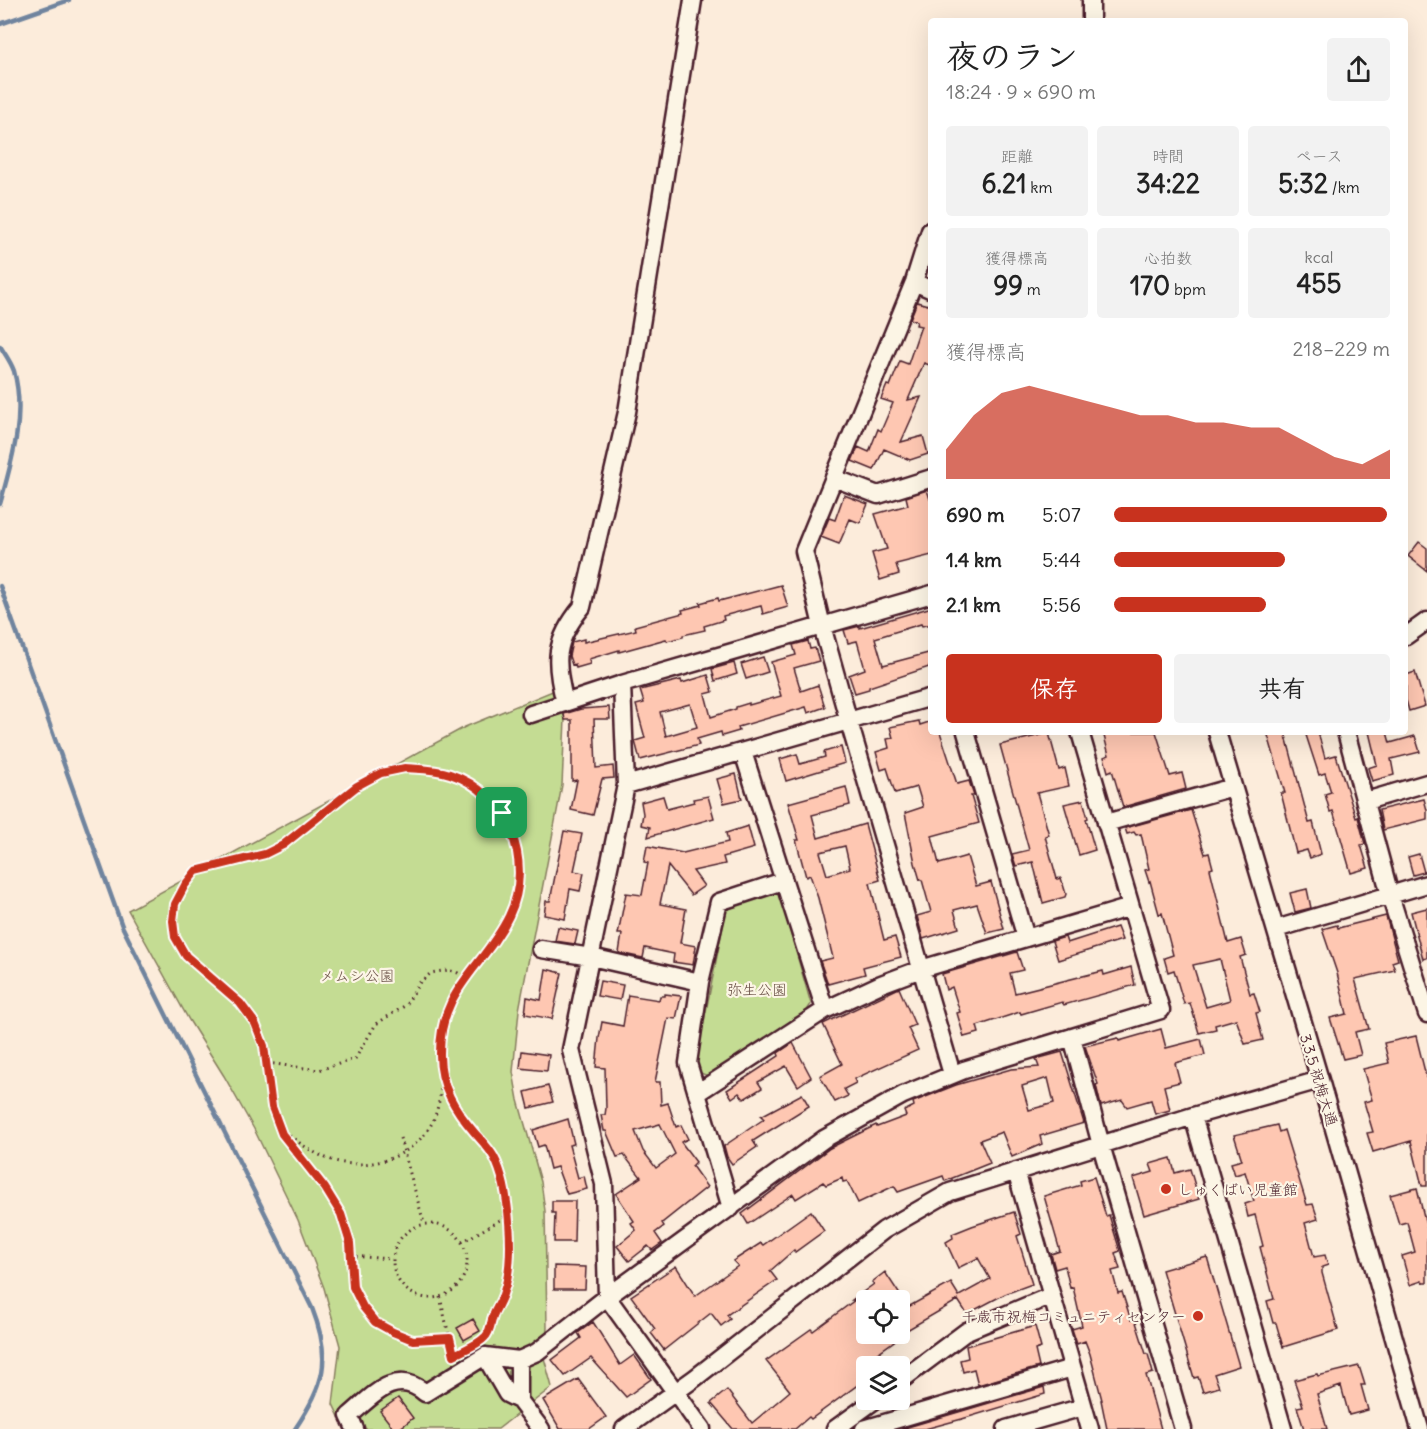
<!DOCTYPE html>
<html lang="ja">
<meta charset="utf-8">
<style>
:root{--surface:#fff;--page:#f2f2f2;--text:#222;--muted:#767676;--accent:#c8321e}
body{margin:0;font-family:Delius,"Klee One",sans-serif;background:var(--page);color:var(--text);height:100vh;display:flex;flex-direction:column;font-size:22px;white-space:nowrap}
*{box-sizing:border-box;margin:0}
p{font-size:20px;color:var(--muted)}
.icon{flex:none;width:33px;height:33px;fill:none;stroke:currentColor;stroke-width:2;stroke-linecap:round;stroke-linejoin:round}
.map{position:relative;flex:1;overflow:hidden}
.panel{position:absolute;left:928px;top:18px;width:480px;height:717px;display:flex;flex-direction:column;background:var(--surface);border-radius:6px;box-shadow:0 6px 24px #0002}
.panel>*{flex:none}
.fabs{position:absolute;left:856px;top:1290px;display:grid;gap:12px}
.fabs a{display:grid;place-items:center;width:54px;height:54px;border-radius:6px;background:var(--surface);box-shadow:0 6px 24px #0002;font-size:30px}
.pin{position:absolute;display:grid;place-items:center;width:51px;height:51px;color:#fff;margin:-26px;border-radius:12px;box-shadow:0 3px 9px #0006}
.round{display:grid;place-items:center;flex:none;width:63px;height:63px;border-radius:6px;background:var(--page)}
.summary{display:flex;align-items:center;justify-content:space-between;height:102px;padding:0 18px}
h1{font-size:33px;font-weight:800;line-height:45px}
.metrics{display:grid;grid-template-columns:repeat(3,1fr);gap:9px;height:102px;padding:6px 18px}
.metrics div{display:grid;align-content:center;border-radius:6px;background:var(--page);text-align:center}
.metrics b{font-size:26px;font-weight:800}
.metrics small{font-size:16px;font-weight:400}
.metrics p{font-size:16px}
.chart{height:168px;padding:12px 18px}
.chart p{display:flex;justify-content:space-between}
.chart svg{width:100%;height:108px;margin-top:6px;fill:var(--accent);opacity:.7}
.button{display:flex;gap:12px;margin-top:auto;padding:12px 18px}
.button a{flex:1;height:69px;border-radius:6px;background:var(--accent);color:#fff;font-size:24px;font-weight:800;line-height:69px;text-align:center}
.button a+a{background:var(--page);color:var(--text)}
ul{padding:0 18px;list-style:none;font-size:20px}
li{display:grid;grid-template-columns:96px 72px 1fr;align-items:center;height:45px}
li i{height:15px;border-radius:8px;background:var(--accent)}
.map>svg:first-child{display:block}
</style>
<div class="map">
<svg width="1427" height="1429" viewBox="0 0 1427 1429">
<rect width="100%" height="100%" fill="#fcecdb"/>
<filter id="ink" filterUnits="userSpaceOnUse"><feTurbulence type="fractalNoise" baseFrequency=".0167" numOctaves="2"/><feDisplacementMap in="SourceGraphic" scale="12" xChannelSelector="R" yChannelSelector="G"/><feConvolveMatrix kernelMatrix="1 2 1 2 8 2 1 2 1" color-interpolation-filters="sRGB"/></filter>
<g filter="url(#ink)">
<path fill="#c4dc93" stroke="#877e5f" stroke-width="1.5" d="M555,690L565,719L562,785L519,1010L513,1072L518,1100L541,1182L545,1211L547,1328L544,1358L552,1387L498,1429H345L333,1404L340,1346L324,1288L298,1220L254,1129L224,1076L189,1020L128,910L465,727Z
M778,889L811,1004L805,1014L708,1076L698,1072L696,1061L727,906Z"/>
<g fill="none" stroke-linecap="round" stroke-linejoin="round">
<path stroke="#70849e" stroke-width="4.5" d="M0,24L69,0
M0,346C5,354 11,362 14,371C26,415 12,461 0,504
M0,586L122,926L312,1308C332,1359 325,1384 295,1429"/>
</g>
<path fill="#fec7b2" stroke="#4a1f2b" stroke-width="1.5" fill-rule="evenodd" d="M917,302L928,305L929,302H932V366L924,363L908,400L921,397L901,442L923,436L928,454L910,460L884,449L874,470L852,461L858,447L869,452L878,429L881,431L893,403L881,399L887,385L890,386L900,361L908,364L921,326L916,325L917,321L910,319Z
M927,490L930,499L932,498V555L896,564L899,574L880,580L872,553L887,549L875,514L908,505L906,497Z
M844,495L868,504L860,523L850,519L839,544L821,537L829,518L835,520Z
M1419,542L1427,548V571L1408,556Z
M781,585L788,607L763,614L761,606L723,616L724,620L704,626L705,630L683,635V637L667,641L666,639L619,652V650L589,659L590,664L576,668L575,664L572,665L569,656L572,642L584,639V642L636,630L635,626L683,613L682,610L701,605L700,603L718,598L719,601Z
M932,607V624L922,626L921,624L875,638L883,665L932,652V666L869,687V689L855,693L849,675L865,669L857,641L848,643L844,630L860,626V628Z
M808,641L810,649L815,648L819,661L794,668L801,691L818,685L825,707L808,713L806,707L738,727L739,731L722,736L721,732L697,739L699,745L640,760L635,741L645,738L636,705L644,703L640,690L681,680L682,683L708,675L713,692L705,694L711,717L736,709V707L749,703V705L781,696L771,662L796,655L793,645ZM690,704L697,727L666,736L660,712Z
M763,657L768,672L746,679L741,664Z
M734,663L737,674L715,681L712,669Z
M1415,672L1425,706L1409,711L1406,700V675Z
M609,707L610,719H594L596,768L613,766L614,778L602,779L593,815L571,810L577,780L572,781V720H565L564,714L581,709Z
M919,721L920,725L932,721V732H940L957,784L969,781L974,796H971L979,823L932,836L939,864L967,856L976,886L991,882L1004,929L987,933L977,904L954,910L959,928L923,939L917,916L931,912L922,880H920L915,863L905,813L923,807L917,787L895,793L887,768L881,770L876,752L889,748L887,739L893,738L890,727Z
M1103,732H1156L1170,776L1182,773L1186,789L1123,807L1112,770L1108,772L1104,757L1109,755Z
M1267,732H1285L1309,823L1313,822L1321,854L1310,858L1307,850L1296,853L1281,793H1285Z
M1305,732H1318L1325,758L1336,755L1356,818L1358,817L1365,844L1361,845L1368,868L1351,873L1333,811L1330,812L1325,794L1331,792L1325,773L1319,775Z
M1369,732H1387L1390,743L1415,736L1420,752L1391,759L1394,775L1372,781L1368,768L1377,765Z
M1049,733L1059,770L1065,768L1069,786L1037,793L1049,835L1045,836L1057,879L1061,878L1066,894L1065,897L1043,903L1033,862L1016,866L1012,854L1029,850L1000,745Z
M841,747L845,763L786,781L780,759L797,754L800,764L825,757L824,752Z
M736,774L742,799L724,803L717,779Z
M846,787L850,805L812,815L818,838L865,824L880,880L870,883L884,940L895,937L901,957L863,967L865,974L828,984L820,961L833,958L818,898L810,875L806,877L796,840H799L788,803ZM845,846L850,868L827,875L820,852Z
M663,796L667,809L694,802L693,799L708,796L714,818L648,837L650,827L641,825L643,814L641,802Z
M1424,799L1427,810V819L1383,830L1379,810Z
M1083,800L1088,818L1086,819L1095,850L1079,855L1064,804Z
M1191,810L1205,854L1209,853L1213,868L1210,869L1228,943L1241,939L1246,955L1240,957L1250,994L1254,993L1260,1012L1256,1013L1263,1040L1245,1044L1236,1019L1215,1025L1216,1029L1199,1033L1190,1003L1184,1004L1174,970L1168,972L1164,958L1173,955L1162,913L1159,914L1150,881L1149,882L1145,870L1149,869L1141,834L1136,835L1134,832L1127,834L1125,828ZM1220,959L1230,1000L1206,1007L1193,965Z
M748,826L754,848L723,857L725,864L693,871L704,886L691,895L668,866L660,904L686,909L680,943L696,946L693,965L673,962L674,954L645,948L643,958L619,953L622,934H618L626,893L642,895L648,863L644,862L647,846L683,853L728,842L726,833Z
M564,831L582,834L574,871L584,873L580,891L570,889L565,919L544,915L546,901H550Z
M1419,854L1424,872L1413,875L1408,857Z
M1307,889L1311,908L1295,912L1290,893Z
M1427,908V958L1423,959L1411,912Z
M1386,916L1398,960L1392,962L1395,970L1355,979L1369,1029L1355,1032L1361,1055L1343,1059L1330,1018L1347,1014L1337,973L1322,929L1337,925L1338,928Z
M558,927L578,931L575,944L555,941Z
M1117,927L1122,940L1058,960L1052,941L1065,937L1067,943Z
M1017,952L1023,970L1010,973L1015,993L1103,971L1104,975L1131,967L1135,985L1064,1005L1062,1002L1021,1014L1020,1012L977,1026L979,1033L964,1037L957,1013L960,1012L952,987L946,990L942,974Z
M546,969L562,973L552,1019L525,1014L527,997L541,1000Z
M600,981L623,985L620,1000L597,996Z
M899,988L915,1025L908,1028L918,1050L854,1079L856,1083L844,1089L848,1096L835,1102L820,1076L842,1064L823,1024Z
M665,994L681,996L676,1019L668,1018L655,1082H660L661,1105L668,1103L676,1127L681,1125L688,1139L681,1142L696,1162L692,1166L707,1187L662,1223L664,1226L655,1233L662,1243L652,1250L648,1246L629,1261L617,1246L636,1230L631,1223L634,1221L616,1194L641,1177L624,1155L617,1157L606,1131H604L601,1115H605L606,1108L605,1068L596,1067L599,1038L602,1022L623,1026L628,995L659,1000L660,996H665ZM660,1124L675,1154L656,1168L643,1151L635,1131Z
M1161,1029L1166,1048L1201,1039L1205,1055L1175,1063L1180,1082L1164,1086L1170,1110L1155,1114L1151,1100L1127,1107L1122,1100L1101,1106L1096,1085L1098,1084L1085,1046L1118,1038L1119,1041Z
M1416,1036L1427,1080V1186H1422L1411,1141L1373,1152L1367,1133L1373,1132L1364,1102L1372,1100L1363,1069L1389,1063L1384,1043Z
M793,1043L811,1077L798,1086L786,1066L758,1082L762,1088L744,1099L739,1093L732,1098L727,1090L779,1056L778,1053Z
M522,1051L549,1055L547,1071L520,1068Z
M1062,1052L1084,1123L1040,1136L1042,1144L1012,1157L1002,1132L980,1140L990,1163L945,1181L943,1176L898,1192L894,1186L858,1203L847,1181L843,1182L842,1178L826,1185L823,1182L796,1199L793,1194L748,1224L742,1214L830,1148L876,1125L877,1127L906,1116L904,1111L914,1106L913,1102L956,1085L987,1076L1011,1069L1039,1067L1036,1059ZM1048,1078L1054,1103L1029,1110L1022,1086Z
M548,1086L553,1102L529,1108L525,1092Z
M802,1094L809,1106L753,1141L757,1147L732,1164L727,1157L724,1146L755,1125L764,1119L761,1116Z
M568,1119L574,1144L569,1145L578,1178L584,1176L587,1189L567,1194L557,1167L550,1169L544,1145L538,1147L533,1130Z
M1277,1125L1279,1132L1284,1130L1307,1205L1313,1204L1318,1219L1305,1223L1314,1257L1325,1255L1328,1265L1322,1267V1273L1338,1330L1283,1347L1276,1323H1273L1267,1301L1274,1299L1260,1247L1263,1246L1255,1215L1248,1217L1245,1204L1254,1201L1245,1172L1235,1175L1231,1163L1242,1160L1234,1135Z
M1171,1158L1175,1173L1190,1169L1199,1199L1144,1215L1133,1178L1153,1172L1150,1164Z
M1094,1177L1106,1216L1109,1215L1120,1251L1115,1253L1120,1269L1112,1271L1118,1293L1122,1292L1131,1320L1135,1319L1146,1354H1148L1153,1373L1146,1375L1161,1429H1107L1101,1400H1102L1090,1354L1085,1341L1077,1344L1072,1329L1082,1326L1073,1287L1070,1288L1065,1266L1055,1269L1051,1254L1060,1251L1044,1196L1081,1185L1080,1181Z
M1417,1188L1427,1229V1283H1423L1422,1281L1410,1285L1402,1256L1415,1252L1407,1222L1399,1224L1390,1195Z
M552,1201H575L574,1242H554L555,1213H552Z
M811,1211L824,1231L795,1252L794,1250L770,1271L777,1280L727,1315L730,1319L721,1326L711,1313L664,1350L651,1333L655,1329L631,1296L676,1266L695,1296L738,1266L733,1261L761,1243L763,1245Z
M1014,1212L1021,1234L1017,1236L1032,1284L1005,1294L967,1314L958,1300L900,1334H904L875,1355L884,1366H867V1378L811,1419L809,1417L795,1429H733L711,1403L727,1390L752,1423L790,1391L766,1361L811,1329L813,1331L855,1300H852L874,1284L872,1282L885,1272L908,1307L951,1283L959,1296L990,1279L978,1258L958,1268L946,1242L953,1238L952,1234L972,1226ZM867,1300H900V1334H867Z
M1207,1257L1239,1366L1214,1374L1219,1387L1203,1392L1198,1377L1194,1378L1162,1270Z
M554,1266L586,1267L585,1289H554Z
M473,1319L480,1331L464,1340L457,1328Z
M593,1322L620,1365L634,1355L651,1379L626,1397L591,1358L565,1376L552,1360L581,1338L578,1333Z
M1035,1326L1041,1348L1035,1350L1039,1367L978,1385L974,1369L963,1372L960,1360L968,1358L966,1346Z
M1359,1366L1365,1385H1361L1368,1410L1349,1415L1341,1386L1317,1394L1327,1429H1304L1297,1407L1303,1406L1294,1380L1317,1374L1318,1376Z
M578,1379L606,1417L589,1429H560L543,1400Z
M1044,1387L1045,1394L962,1419L925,1429H901Z
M398,1398L413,1418L399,1429H394L380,1411Z"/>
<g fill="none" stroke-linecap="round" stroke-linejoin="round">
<defs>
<path id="minor" d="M1091,21V0
M932,230L930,231L914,282L804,551L822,626L849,722L952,1074
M914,282L932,290
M834,478L878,495L932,478
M1406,636L1427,621
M622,684L626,785L571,1050L604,1184L607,1297L702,1429
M565,703C554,661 554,641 582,607L627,412L693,0
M531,714L622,684L932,594
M966,732L1026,938
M1217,732L1320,1080L1420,1429
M1346,732L1390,895L1427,1014
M743,752L825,1010
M626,785L932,697
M1366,801L1427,783
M1106,823L1233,787
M1276,929L1427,884
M541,949L591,957L700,982
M1072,1037L1101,1145L1183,1429
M697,1093L825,1010L881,984L921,969L1131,907
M1193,1116L1283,1429
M1016,1171L1090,1429
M731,1208L688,1063L700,982L719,902L783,881
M485,1356L507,1394L519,1400L541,1429
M519,1360V1400
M900,1381L967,1331L1050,1296
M355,1429L349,1416C372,1397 395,1367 425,1393L485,1356L519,1360L537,1352L607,1297L824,1139L903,1095L964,1070L1161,1010L1080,732
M624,1429L695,1378L884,1230L950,1192L1193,1116L1320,1080
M835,1429L875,1400
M864,1429L1072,1368
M1006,1429L1083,1407"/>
</defs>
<use href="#minor" stroke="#4a1f2b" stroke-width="21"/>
<path stroke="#4a1f2b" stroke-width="3" stroke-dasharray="1.5 4.5" stroke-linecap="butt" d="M267,1063L319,1070L355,1059L376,1024L406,1005L420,982L431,973L448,970L458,973L465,979
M280,1128C294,1139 309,1151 326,1158C358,1171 400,1163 423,1136C437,1121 440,1099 442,1080
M400,1138L424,1223
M393 1261a37 37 0 1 1 74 0a37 37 0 1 1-74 0Z
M462,1242L507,1216
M350,1256L392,1259
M440,1297L454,1357
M450,1338C438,1339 423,1342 411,1339C384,1333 360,1312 353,1284C350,1272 351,1259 350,1246C349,1237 345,1226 342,1217C329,1185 300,1164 283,1136C267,1109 272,1076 264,1047C260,1029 250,1014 237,1001C210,973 155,946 178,898C182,889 187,878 195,872C203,867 216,866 224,864C247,860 271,855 289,841C316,819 349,784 382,773C396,768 412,768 427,770C437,771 447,773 457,777C499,796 519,828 518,874C517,890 515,904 507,918C494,943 473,963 458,987C442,1012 437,1046 442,1076C450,1113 478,1129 495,1159C508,1185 512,1243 508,1272C506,1288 499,1301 493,1316C489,1327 489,1335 479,1341"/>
<use href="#minor" stroke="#fcf5e5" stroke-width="16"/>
</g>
</g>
<g fill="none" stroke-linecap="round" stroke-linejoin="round" filter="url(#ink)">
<defs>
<path id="route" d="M405,768C420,769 436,769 450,774C508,793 535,862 509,916C484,968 439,988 440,1055C440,1086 455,1110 474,1132C481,1140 489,1148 494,1157C510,1187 515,1259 504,1291C502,1300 496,1308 493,1316C491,1322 490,1333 485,1337C478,1345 463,1350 454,1355L450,1338L413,1340L393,1332L375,1322L363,1307L353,1287L350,1243L341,1214L325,1188L282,1134L272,1107L264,1046L255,1023L240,1003L186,956L175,937L173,921L175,904L185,885L196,871L265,854L283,845L357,786L381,773Z"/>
</defs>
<use href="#route" stroke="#fff" stroke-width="12"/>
<use href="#route" stroke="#c8321e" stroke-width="8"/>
</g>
<g fill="#c8321e" stroke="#fcf5e5" stroke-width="2">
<circle cx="1166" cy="1189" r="6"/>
<circle cx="1198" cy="1316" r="6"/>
</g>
<g text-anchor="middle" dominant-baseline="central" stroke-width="4.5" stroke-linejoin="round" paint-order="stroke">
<g font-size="15" fill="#684e45" stroke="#fcf5e5">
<text x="357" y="975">メムシ公園</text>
<text x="757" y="989">弥生公園</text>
</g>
<g font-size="15" fill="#4a1f2b" stroke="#fcf5e5">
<text transform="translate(1319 1080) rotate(73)">3.3.5 祝梅大通</text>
</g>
<g font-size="15" fill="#4a1f2b" stroke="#fcf5e5" text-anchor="start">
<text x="1178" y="1189">しゅくばい児童館</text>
<text x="1186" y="1316" text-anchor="end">千歳市祝梅コミュニティセンター</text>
</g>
</g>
</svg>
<div class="fabs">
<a><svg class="icon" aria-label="locate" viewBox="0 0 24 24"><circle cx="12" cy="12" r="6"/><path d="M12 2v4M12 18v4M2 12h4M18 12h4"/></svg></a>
<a><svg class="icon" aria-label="layers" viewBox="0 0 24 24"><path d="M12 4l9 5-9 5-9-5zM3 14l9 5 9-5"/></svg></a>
</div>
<div class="pin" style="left:502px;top:813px;background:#1e9e55"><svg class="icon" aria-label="arrive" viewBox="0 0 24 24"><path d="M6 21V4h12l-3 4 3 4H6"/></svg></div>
<section class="panel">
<div class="summary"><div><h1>夜のラン</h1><p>18:24 · 9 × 690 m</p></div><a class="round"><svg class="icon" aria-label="share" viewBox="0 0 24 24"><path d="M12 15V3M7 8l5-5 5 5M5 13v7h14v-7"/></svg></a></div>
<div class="metrics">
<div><p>距離</p><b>6.21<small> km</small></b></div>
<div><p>時間</p><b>34:22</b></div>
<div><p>ペース</p><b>5:32<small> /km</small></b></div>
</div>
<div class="metrics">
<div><p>獲得標高</p><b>99<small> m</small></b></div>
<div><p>心拍数</p><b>170<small> bpm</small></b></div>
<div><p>kcal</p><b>455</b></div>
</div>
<div class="chart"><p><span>獲得標高</span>218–229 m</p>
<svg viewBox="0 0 160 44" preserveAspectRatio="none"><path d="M0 44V32L10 18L20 9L30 6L40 9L50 12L60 15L70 18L80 18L90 21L100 21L110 23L120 23L130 29L140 35L150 38L160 32V44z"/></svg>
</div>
<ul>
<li><b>690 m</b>5:07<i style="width:99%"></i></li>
<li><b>1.4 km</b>5:44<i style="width:62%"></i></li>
<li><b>2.1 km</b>5:56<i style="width:55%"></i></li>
</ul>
<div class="button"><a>保存</a><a>共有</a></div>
</section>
</div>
